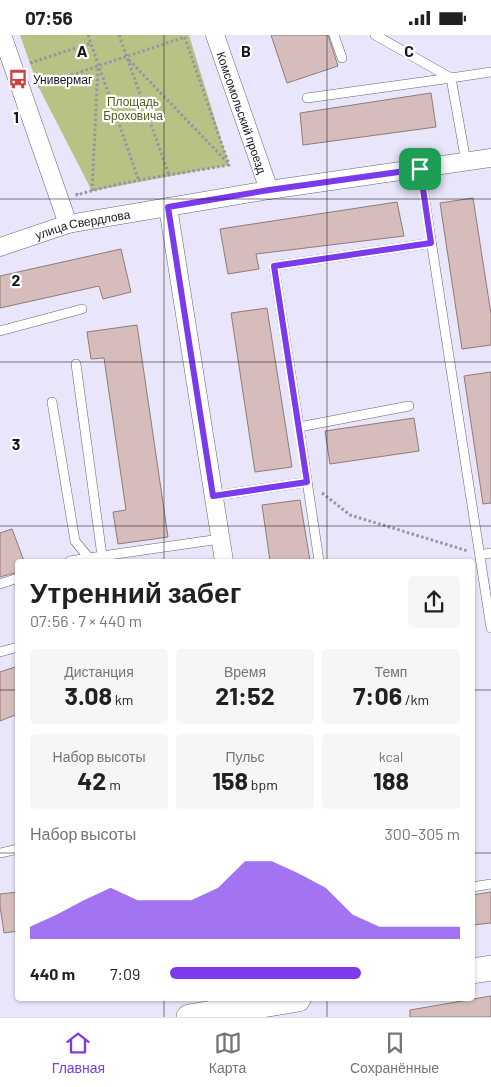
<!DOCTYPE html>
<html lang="ru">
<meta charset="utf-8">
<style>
:root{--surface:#fff;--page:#f6f6f6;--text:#202124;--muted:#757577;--line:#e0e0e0;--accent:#7c3aed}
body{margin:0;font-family:Barlow,sans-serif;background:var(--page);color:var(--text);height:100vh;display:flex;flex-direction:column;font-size:19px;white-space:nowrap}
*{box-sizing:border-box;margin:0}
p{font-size:16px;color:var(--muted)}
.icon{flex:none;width:28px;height:28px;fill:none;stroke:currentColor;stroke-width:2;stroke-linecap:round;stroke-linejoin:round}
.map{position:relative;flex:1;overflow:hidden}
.sheet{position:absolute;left:15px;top:524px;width:460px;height:442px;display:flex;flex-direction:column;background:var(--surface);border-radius:5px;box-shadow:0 1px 4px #0004}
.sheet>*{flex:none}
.pin{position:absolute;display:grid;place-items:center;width:42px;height:42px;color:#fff;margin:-21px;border-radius:10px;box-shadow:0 2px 8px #0006}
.round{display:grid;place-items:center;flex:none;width:52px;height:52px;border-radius:5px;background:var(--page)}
.head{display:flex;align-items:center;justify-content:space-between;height:85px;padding:0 15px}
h1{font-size:28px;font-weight:700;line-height:38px}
.stats{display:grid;grid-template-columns:repeat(3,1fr);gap:8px;height:85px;padding:5px 15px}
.stats div{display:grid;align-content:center;border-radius:5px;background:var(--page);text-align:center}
.stats b{font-size:25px;font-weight:700}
.stats small{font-size:14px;font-weight:400}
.stats p{font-size:14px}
.chart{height:140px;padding:10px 15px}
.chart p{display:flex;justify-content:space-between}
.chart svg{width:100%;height:90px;margin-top:5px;fill:var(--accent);opacity:.7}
ul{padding:0 15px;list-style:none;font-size:16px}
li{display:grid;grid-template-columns:80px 60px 1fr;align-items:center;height:38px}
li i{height:12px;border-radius:6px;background:var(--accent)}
.status{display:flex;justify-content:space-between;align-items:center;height:35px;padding:0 25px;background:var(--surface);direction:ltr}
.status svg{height:14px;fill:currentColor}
.tabs{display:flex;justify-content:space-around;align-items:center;height:70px;border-top:1px solid var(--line);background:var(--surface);font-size:14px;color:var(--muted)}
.tabs a{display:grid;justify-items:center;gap:2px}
.tabs .current{color:var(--accent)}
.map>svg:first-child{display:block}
</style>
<div class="status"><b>07:56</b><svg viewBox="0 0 49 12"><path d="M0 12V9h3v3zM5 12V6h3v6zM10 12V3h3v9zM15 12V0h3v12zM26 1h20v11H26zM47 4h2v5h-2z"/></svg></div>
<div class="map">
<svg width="491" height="982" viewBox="0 0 491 982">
<rect width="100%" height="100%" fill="#e9e5fa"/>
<path fill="#b6c384" d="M20,0H189L229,130L92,156L38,51Z"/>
<path fill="#d6bdbc" stroke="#917a78" d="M271,0H328L338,31L287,48Z
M431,58L436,92L303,110L300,78Z
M473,163L491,279V310L462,314L440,168Z
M397,167L404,201L256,219L259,234L228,239L220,194Z
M121,214L131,257L103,264L99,251L0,273V241Z
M267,273L292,432L255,437L231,278Z
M137,290L168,502L118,509L113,477L126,475L104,323L91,324L87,297Z
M491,337V468L483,469L464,341Z
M414,383L419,416L330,429L325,396Z
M300,465L310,526H270L262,470Z
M12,494L24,526H18V537L0,542V498Z
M18,631V679L0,686V637Z
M18,857V896L4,898L0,871V859Z
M491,857V888L472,890V860Z
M491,961V982H410V975Z"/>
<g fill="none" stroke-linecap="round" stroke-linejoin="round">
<defs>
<path id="lane" d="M334,0L342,23
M375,0L451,43L466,127
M307,63L451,43L491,37
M420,134L491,593
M0,296L82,274
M76,329L102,521L220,504
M52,367L75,506L89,523V526
M299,392L409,371
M213,461L307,447
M480,520L491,518
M70,526L102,521
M319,526L299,392L274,231L431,208
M0,549L18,543
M0,617L18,612
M0,818L18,814
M472,852L491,849"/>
<g id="street">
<path d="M2,0L68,189"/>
<path id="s1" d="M215,0L269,155"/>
<path d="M168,172L224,526"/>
<path id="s2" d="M0,212L68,189L269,155L491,123"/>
</g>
<path id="secondary" d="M472,936L491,933
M189,982L298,964"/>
</defs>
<use href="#lane" stroke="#676476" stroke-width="10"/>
<use href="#street" stroke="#676476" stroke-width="19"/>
<use href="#secondary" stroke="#676476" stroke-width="26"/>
<path stroke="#9794a4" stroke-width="3" stroke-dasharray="2.5 2.5" stroke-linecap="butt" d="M88,0L139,146
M119,0L169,140
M129,25L227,127
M30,28L91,8
M38,51L185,2
M92,156L98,33
M77,158V160C126,145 178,139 229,130L184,0
M322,458L350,480L468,516"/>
<use href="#lane" stroke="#fff" stroke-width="9"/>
<use href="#street" stroke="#fff" stroke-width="18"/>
<use href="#secondary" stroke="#fff" stroke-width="25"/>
</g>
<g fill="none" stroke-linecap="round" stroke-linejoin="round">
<defs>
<path id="route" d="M420,134L431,208L274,231L307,447L213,461L168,172L269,155Z"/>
</defs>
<use href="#route" stroke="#fff" stroke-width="10"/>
<use href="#route" stroke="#7c3aed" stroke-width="6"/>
</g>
<path fill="none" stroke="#16151c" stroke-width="1" stroke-opacity="0.55" d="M164,0V526M327,0V526M0,164H491M0,327H491M0,491H491M0,655H18M472,655H491M0,818H18M472,818H491M164,964V982M327,964V982"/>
<defs>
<symbol id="bus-bare" viewBox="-9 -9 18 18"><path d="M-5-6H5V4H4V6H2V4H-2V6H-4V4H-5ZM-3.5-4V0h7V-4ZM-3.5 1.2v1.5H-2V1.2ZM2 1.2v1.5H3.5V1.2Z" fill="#cf4041" stroke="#fff" stroke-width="2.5" paint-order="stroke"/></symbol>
</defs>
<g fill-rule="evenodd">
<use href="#bus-bare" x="4" y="30" width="28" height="28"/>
</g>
<g text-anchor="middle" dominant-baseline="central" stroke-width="4.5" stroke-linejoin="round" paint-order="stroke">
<g font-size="12" fill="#16151c" stroke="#fff" text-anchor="start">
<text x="33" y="44">Универмаг</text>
</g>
<g font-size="12" fill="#525c1b" stroke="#fff">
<text x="133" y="66">Площадь<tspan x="133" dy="14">Броховича</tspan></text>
</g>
<g font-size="12" fill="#16151c" stroke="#fff">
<text stroke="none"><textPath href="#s1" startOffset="82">Комсомольский проезд</textPath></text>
<text stroke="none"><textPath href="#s2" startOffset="86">улица Свердлова</textPath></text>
</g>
</g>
<g font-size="16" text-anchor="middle" font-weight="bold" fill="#16151c" stroke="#fff" stroke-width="4.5" stroke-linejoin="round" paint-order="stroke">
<text x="82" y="22">A</text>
<text x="246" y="22">B</text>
<text x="409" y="22">C</text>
<text x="16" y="88">1</text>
<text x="16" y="251">2</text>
<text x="16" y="415">3</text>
</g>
</svg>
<div class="pin" style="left:420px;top:134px;background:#1e9e55"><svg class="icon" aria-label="arrive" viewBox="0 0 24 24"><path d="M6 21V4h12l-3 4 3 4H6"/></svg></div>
<section class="sheet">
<div class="head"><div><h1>Утренний забег</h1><p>07:56 · 7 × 440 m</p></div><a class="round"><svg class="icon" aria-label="share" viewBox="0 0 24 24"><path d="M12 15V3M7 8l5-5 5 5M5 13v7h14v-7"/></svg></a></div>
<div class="stats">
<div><p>Дистанция</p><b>3.08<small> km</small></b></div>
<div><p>Время</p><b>21:52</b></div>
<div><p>Темп</p><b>7:06<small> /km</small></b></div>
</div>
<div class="stats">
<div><p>Набор высоты</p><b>42<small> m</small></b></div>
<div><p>Пульс</p><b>158<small> bpm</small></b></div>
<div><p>kcal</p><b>188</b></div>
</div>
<div class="chart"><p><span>Набор высоты</span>300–305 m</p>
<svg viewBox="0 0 160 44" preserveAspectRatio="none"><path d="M0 44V38L10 32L20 25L30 19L40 25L50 25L60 25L70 19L80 6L90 6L100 12L110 19L120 32L130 38L140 38L150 38L160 38V44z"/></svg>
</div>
<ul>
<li><b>440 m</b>7:09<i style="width:66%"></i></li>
</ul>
</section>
</div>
<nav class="tabs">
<a class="current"><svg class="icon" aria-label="home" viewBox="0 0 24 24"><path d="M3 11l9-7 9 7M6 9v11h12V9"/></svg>Главная</a>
<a><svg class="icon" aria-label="map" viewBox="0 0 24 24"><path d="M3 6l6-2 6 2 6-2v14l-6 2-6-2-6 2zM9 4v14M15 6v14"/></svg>Карта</a>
<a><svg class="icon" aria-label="saved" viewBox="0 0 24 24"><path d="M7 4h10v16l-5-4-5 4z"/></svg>Сохранённые</a>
</nav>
